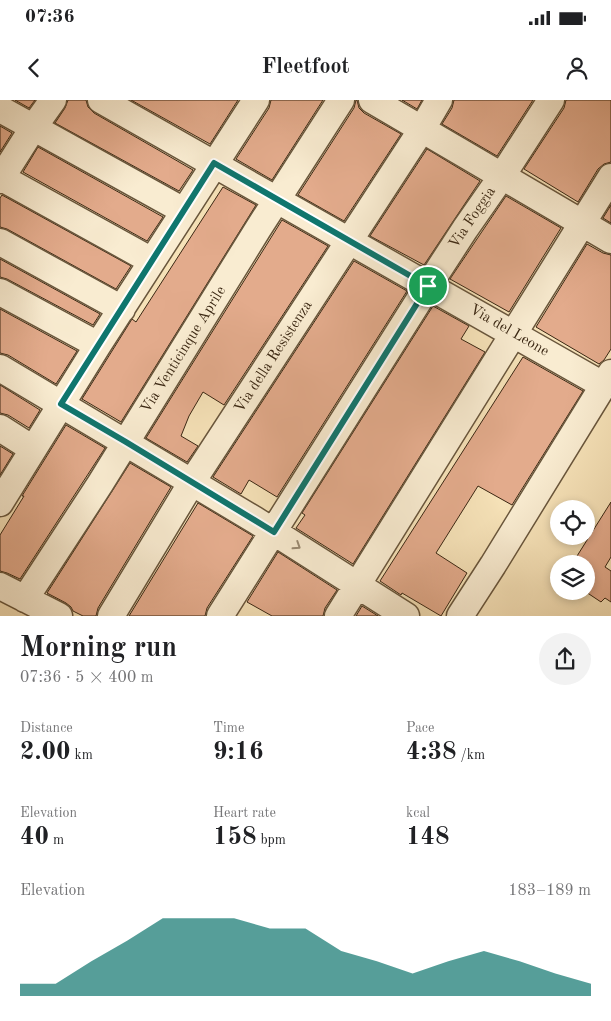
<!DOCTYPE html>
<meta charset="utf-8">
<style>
:root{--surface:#fff;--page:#f2f2f2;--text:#202124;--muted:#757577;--accent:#0f766e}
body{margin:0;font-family:"Old Standard TT",serif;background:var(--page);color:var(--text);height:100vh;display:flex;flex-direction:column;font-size:19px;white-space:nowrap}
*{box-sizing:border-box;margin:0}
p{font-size:16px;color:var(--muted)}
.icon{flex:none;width:28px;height:28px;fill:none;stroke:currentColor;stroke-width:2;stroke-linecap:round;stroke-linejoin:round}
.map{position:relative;height:516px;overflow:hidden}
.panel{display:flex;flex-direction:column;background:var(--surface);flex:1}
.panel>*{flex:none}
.tools{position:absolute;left:550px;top:400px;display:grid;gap:10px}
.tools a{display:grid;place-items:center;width:45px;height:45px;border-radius:50%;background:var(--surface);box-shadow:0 2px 8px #0003;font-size:25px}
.pin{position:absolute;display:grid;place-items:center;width:42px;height:42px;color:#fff;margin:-21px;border:2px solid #fff;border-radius:50%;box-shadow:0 1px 5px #0007}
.round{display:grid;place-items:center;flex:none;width:52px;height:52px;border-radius:26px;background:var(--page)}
.overview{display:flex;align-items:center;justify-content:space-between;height:85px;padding:0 20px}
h1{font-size:28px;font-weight:600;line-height:38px}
.figures{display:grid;grid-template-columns:repeat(3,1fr);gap:8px;height:85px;padding:5px 20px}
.figures div{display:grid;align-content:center}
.figures b{font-size:25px;font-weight:600}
.figures small{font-size:14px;font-weight:400}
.figures p{font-size:14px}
.chart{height:140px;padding:10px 20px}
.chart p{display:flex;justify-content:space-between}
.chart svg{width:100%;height:90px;margin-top:5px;fill:var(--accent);opacity:.7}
.status{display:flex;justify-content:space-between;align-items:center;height:35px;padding:0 25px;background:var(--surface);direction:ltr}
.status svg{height:14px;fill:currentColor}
header{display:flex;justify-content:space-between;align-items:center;height:65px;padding:0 20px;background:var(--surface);font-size:22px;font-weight:600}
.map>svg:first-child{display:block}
</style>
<div class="status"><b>07:36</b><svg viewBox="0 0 49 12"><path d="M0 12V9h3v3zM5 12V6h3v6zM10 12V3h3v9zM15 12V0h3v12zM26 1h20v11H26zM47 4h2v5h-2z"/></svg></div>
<header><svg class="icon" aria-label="back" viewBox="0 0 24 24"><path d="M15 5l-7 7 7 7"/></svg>Fleetfoot<svg class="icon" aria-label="person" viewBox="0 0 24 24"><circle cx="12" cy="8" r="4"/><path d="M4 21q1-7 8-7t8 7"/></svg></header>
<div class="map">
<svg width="611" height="516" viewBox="0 0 611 516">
<rect width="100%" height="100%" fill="#f6e2b8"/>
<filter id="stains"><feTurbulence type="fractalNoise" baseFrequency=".004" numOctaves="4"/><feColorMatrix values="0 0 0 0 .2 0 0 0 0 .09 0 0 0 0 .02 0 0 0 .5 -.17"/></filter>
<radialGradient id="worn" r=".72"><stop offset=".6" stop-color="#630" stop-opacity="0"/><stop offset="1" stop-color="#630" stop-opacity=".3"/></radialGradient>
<path fill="#e3ab8c" stroke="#3a2713" d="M15,0H35L29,8Z
M68,0H86L88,7L94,13L193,70L179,91L55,23L65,8Z
M131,0H238L210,44Z
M271,0H323L272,80L236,59L269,8Z
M356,0H357L359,8L364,13L401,34L344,121L298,95L354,8Z
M402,0H422L417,9Z
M454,0H533L497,56L442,24L452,8Z
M566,0H611V62L604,64L598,69L578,102L524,69L564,8Z
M0,26L12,33L0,52Z
M38,47L163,117L147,141L23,72Z
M427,49L480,81L424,165L370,136Z
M223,87L256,105L121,322L82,299L132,219L136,222Z
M2,95L131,166L116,189L7,129L0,127V98Z
M506,96L561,128L509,212L450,179Z
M611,105V123L603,118Z
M282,120L328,146L224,305L203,292L189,316L181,336L198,346L187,362L146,338Z
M587,144L603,153L611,155V249L604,260L599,264L536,227Z
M0,159L100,214L93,225L7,179L0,177Z
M354,161L407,191L277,397L249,380L241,394L213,377Z
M433,206L469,226L461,239L485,252L353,464L296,428L305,415L302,413Z
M0,209L77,251L56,284L8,255L0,253Z
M523,257L583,291L512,405L478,386L436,453L467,473L441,516L402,493L401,495L380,481Z
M0,285L40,310L29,328L8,315L0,313Z
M66,325L105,348L20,479L7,473L0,471V435L24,396H22Z
M0,346L13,354L0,375Z
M130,363L171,387L98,508L96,516H83L73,511L71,507L66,503L47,493Z
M611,402V457L605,467L611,471V502L605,498L601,502L586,492V464H572Z
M198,403L253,436L207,508L205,516H129Z
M278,452L337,490L325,508L323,516H272L247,502Z
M362,506L378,516H356Z"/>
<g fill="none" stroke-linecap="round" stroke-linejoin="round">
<defs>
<path id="minor" d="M101,0L603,285
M372,0L611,140
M0,9L184,111
M0,77L152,161
M0,80L33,28L53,0
M0,142L122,209
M0,192L98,245
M0,268L255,420L406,516
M0,328L33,349
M0,403L98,245L256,0
M0,486L59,516
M25,499L100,384L258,129L341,0
M111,516L192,382L422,29L439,0
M220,516L428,186L465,129L502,76L551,0
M338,516L611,77
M460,516L493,465L611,273"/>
</defs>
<use href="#minor" stroke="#69563c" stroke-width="29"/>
<use href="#minor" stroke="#f9ecd1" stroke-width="26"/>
</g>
<defs><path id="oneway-chevron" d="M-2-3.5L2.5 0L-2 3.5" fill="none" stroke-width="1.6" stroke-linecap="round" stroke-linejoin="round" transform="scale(1.25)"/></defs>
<use stroke="#9a8a72" href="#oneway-chevron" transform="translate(297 446) rotate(33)"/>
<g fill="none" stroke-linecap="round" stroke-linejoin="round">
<defs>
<path id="route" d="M214,63L428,186L274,432L126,342L61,304Z"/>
</defs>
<use href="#route" stroke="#fff" stroke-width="10"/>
<use href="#route" stroke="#0f766e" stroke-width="6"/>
</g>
<g text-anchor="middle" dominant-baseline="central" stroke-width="4.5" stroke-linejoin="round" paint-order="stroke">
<g font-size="15" fill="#3a2713" stroke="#f9ecd1">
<text transform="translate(473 118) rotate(-56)">Via Foggia</text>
<text transform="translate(509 231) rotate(30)">Via del Leone</text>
<text transform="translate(184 250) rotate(-58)">Via Venticinque Aprile</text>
<text transform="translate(274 257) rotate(-57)">Via della Resistenza</text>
</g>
</g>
<rect width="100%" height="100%" filter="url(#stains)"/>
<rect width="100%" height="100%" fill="url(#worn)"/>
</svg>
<div class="tools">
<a><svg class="icon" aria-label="locate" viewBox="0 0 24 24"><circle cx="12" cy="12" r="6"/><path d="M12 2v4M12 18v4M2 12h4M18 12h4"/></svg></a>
<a><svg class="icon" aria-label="layers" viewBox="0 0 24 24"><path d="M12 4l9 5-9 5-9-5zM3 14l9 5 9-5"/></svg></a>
</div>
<div class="pin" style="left:428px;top:186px;background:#1e9e55"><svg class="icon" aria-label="arrive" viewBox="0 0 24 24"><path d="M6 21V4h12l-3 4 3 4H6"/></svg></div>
</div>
<section class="panel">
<div class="overview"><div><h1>Morning run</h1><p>07:36 · 5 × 400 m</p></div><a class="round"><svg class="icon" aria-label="share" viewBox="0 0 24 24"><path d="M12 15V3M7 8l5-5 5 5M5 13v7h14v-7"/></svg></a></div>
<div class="figures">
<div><p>Distance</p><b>2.00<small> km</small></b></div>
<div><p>Time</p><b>9:16</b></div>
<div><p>Pace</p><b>4:38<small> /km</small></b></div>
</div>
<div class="figures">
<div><p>Elevation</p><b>40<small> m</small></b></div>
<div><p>Heart rate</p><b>158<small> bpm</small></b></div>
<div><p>kcal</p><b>148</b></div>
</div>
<div class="chart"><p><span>Elevation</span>183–189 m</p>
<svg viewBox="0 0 160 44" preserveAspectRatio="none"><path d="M0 44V38L10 38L20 27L30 17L40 6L50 6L60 6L70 11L80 11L90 22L100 27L110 33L120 27L130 22L140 27L150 33L160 38V44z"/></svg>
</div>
</section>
